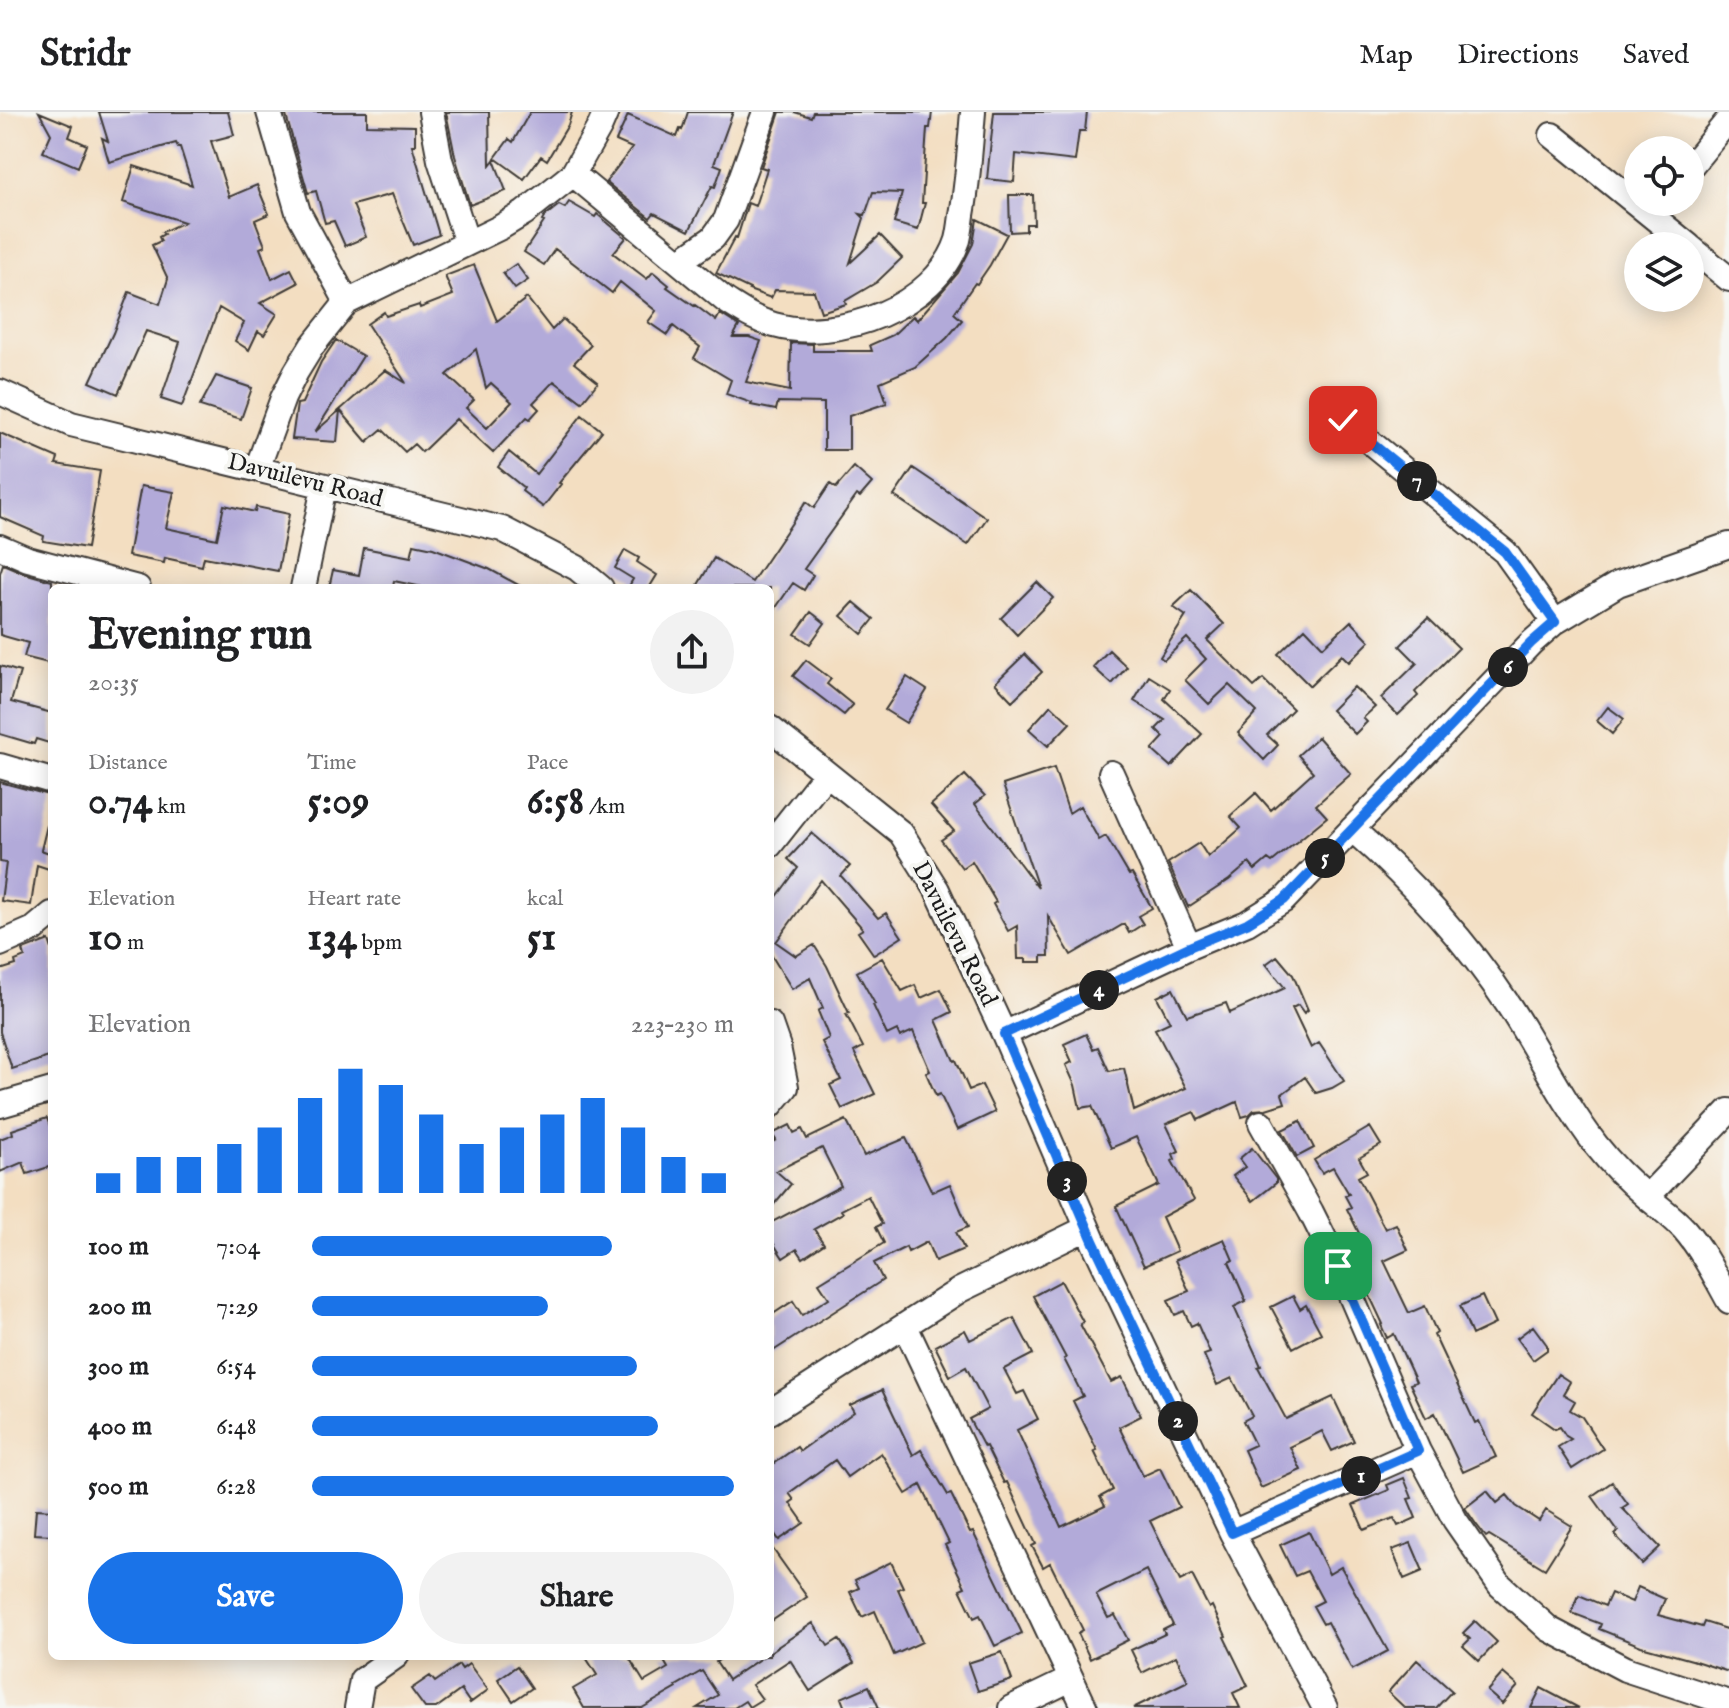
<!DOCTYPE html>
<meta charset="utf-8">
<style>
:root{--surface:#fff;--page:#f2f2f2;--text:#202124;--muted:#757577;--line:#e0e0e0;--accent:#1a73e8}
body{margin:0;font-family:"IM FELL English",serif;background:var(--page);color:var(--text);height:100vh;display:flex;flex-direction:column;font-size:30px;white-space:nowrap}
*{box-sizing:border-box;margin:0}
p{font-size:26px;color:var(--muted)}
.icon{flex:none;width:44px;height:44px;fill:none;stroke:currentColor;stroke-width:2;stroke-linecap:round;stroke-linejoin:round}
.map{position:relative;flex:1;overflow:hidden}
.panel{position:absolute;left:48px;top:472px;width:726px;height:1076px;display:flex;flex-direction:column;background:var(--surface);border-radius:12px;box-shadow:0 4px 20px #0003}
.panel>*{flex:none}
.tools{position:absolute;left:1624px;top:24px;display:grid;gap:16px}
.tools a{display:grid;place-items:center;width:80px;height:80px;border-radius:50%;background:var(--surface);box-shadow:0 4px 20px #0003;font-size:40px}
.pin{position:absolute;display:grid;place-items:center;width:68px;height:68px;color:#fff;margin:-34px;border-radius:16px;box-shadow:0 4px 12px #0006}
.km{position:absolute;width:40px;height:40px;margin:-20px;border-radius:50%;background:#222;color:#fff;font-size:22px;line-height:40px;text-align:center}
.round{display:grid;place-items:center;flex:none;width:84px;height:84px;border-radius:42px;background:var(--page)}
.head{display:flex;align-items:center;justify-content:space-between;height:136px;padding:0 40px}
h1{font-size:44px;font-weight:700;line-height:60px}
.metrics{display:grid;grid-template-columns:repeat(3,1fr);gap:12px;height:136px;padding:8px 40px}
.metrics div{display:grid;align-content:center}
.metrics b{font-size:40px;font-weight:700}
.metrics small{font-size:22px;font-weight:400}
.metrics p{font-size:22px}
.chart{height:224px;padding:16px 40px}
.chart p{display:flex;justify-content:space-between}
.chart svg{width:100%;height:144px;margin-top:8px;stroke:var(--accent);stroke-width:6}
.button{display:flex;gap:16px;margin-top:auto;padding:16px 40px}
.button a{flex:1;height:92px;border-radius:48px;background:var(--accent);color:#fff;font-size:32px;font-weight:700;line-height:92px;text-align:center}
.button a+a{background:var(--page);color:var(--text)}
ul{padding:0 40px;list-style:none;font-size:26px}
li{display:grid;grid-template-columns:128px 96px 1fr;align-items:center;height:60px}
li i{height:20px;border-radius:10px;background:var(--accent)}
header{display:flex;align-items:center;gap:48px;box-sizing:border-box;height:112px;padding:0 40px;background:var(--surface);border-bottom:2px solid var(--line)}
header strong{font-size:38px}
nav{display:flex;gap:44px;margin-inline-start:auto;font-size:28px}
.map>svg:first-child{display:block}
</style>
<header>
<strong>Stridr</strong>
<nav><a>Map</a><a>Directions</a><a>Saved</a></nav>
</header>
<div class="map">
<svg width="1729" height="1596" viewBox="0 0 1729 1596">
<rect width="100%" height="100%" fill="#f6f6f2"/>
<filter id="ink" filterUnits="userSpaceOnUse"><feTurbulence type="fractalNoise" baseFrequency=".0125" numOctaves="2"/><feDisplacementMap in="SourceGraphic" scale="16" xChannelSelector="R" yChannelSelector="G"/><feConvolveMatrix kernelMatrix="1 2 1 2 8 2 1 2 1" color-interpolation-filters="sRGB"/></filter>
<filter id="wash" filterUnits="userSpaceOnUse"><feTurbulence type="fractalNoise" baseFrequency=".006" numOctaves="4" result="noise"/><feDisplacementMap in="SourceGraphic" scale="32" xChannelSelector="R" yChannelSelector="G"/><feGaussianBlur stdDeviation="1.8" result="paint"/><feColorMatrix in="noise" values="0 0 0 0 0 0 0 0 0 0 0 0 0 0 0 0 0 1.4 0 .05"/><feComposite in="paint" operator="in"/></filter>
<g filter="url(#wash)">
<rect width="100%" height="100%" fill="#f3dec1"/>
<g id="blocks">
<path fill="#b2aad9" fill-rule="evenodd" d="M39,0L73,14L69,25L87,33L78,55L43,40L51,22Z
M99,0H228L234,23L211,29L229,85L257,73L269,102L255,108L265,134L260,136L272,167L291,157L298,171L260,191L277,202L264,223L258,219L249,238L235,229L244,211L219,196L182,294L161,287L180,230L146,219L118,282L90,270L113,221L129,180L160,192L168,167L152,133L161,129L159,125L164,122L162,120L184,110L123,90L134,54L192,73L180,35H178L176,31L109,50L102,26L108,29Z
M285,0H367V13L415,14V33H412L439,123L413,133L392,82L353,93L366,125L345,134L334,109L325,111L316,79L308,81Z
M446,0H489L490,53L494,48L506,79L470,93L455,44Z
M530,0H572L568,13L547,48L541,44L524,67L495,46L509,27L513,30Z
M688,0H733L714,52L722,55L715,75L712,74L689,119L654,101L650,106L606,70L632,36L616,29L628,3L677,25L680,17L682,18Z
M780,0H794L811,5L813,0H932L930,16H927L922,91H925L918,118L894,111L902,81L873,80L865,103L860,102L864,106L850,151L880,123L902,146L877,170L845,189L846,192L821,200L814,179L775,178L771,186L749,178L750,177L716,161L735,125L737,126L748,91L755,94L767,57L761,55Z
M994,0H1087L1085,19H1079L1075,49L1016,42L1014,70L987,67Z
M1009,83H1033L1034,112H1026V119L1010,120Z
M569,90L595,105L597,102L626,126L613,141L647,167L653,160L669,173L667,175L694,194L695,193L716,209L720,202L739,214L733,225H749L761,229L746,270L790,279L791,231L813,232V239H872L870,233L893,223L913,204L917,208L958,161L973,132L977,107L1007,122L990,153L977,172L975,171L954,201L962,208L947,226L915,255L880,270L887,291L849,304V338H824V291L778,290L776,298L751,293L752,291L726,282L731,268L694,246L700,235L673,214L667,223L648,210L656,199L620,170L612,181L555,137L544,153L524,140L544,110L542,109L545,104L559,93L565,96Z
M516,152L528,168L515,177L503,161Z
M474,153L497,209L527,186L552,218L563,207L591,233L574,251L598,270L582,290L554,269L533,291L539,297L530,307L527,305L493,341L456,307L422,340L414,332L405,340L382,317L367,330L340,298L385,258L406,271L367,212L384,200L386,204L419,193L420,196L453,183L445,164ZM476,237L486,276L491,271L512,290L487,316L466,296L474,288L447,263Z
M336,228L363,244L315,320L340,298L337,330L292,327L297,292L302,291L321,250Z
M216,264L252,276L241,307L200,294Z
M582,303L602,319L559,371L561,372L543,395L522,379L524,376L498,355L509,340L536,362Z
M0,321L58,346L56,352L100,359L87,436L43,429L44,424L0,405Z
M854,355L872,371L860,385L857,383L804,457L813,463L804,478L793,471L770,504V476H696L714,446L752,470L806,390L814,396L830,372L836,376Z
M913,356L987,406L968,433L894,384Z
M141,374L174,380L166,416L217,427L224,393L255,400L256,395L289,402L278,459L204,445L202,454L165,446L164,451L128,444Z
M414,432L433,436L489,457L524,476H427L394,469L393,476H329L333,458L359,463L364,436L411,445Z
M625,438L639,446L637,450L657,463L649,476H628L633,467L615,456Z
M3,452L24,461L52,469V552L24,545L28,531L0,523V461Z
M1037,470L1053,486L1017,523L1001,506Z
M1191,478L1224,512L1207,528L1254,575L1263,567L1293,597L1267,623L1278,633L1264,648L1238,621L1257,600L1229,573L1209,592L1185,568L1206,547L1187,526L1164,548L1160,545L1186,504L1173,495Z
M854,490L874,507L862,522L841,504Z
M811,500L825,511L810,532L795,522Z
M1428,506L1459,536L1415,580L1418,584L1398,603L1381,586L1417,551L1400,534Z
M1351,509L1370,529L1349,550L1342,543L1310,574L1278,542L1305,516L1323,535Z
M1109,538L1127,555L1112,572L1093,555Z
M1025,542L1042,560L1012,589L995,571Z
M806,548L831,567L827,572L853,593L844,603L793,564Z
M0,554L20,560L11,590L52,601V632L36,627L34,632L0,622Z
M1149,564L1170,577L1164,587L1202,622L1171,655L1152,638L1164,625L1156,617L1165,608L1134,589Z
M907,565L927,578L906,611L885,598Z
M1354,575L1375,595L1363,606L1367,610L1355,622L1331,598Z
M1051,593L1070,611L1048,634L1029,617Z
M1608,595L1624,607L1612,622L1597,609Z
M1318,625L1351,662L1316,693L1327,705L1272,750L1268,747L1255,758L1249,751L1229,768L1188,795L1168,751L1199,731L1208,745L1241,716L1230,704L1256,681L1271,698L1313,660L1298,643Z
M1054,656L1069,701L1080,694L1099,728L1106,724L1129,763L1132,762L1152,796L1138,804L1143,812L1129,821L1124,812L1071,843L1048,804L1049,844H1042V850H1026V847H1018L1017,814L1008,819L993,792L996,790L972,749L962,756L941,728L954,719L931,693L965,663L985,684L975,692L1038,776L1003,673Z
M0,670L52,684V693L41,738L52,742V758L37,753L31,793L1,789L6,751L0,750Z
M812,721L850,754L841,764L878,806L886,801L902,825L874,843L858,820L863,817L821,768L776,830L796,844L814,833L827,854L849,901L846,902L863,935L854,940L875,982L842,997L830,973L841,968L822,930L829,926L818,899L823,896L810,866L792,877L770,841V794L798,756L788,747Z
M49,828L52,837V944L12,957L0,920V858L16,853L15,849L25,845L23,838Z
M1277,844L1293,863L1308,898L1304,901L1298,893L1292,896L1311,936L1319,931L1344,969L1332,976L1316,981L1305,965L1282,982L1285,991L1266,997L1254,998L1249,1003L1242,1005L1237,990L1198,1008L1194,1000L1166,1012L1179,1039L1173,1042L1175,1047L1172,1049L1194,1088L1162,1105L1177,1139L1144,1154L1116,1094L1159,1073L1136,1025L1111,1036L1092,994L1080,996L1075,973L1066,953L1072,950L1064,932L1086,922L1093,937L1098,935L1109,959L1124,956L1134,999L1186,976L1155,917L1170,910L1157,885L1173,877L1187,904L1226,891L1230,901L1285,876L1266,852Z
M882,846L902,879L915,873L921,886L941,877L952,900L936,908L954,949L956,948L969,978L982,973L995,1000L957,1018L940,982L936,984L926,961L930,959L913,919L900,925L897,918L887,923L873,893L875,892L857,860Z
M47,1006L52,1020V1054L27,1062L23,1050L0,1060V1027L13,1022L12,1018Z
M846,1008L864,1044L906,1026L932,1080L950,1072L968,1115L956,1120L964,1137L935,1149L927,1130L908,1140L906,1135L874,1151L883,1168L770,1241V1204L793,1189L802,1203L829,1186L819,1171L884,1131L876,1115L882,1112L868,1084L841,1098L843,1101L814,1117L824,1132L803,1146L797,1137L783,1146L770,1126V1111L841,1074L822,1036L776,1059L791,1072L770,1097V1031L776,1028L772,1022L790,1013L794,1021L802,1017L807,1027Z
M1300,1009L1314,1036L1297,1045L1282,1018Z
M1370,1015L1381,1033L1359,1046L1367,1060L1358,1065L1385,1117L1396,1112L1408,1138L1384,1149L1409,1201L1425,1194L1437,1221L1434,1223L1449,1255L1475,1311L1479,1309L1496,1345L1463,1360L1435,1301L1426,1306L1410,1272L1416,1270L1394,1222L1387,1226L1381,1213L1383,1212L1367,1178L1371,1176L1347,1127L1359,1121L1347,1097L1351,1095L1345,1084L1349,1082L1333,1055L1322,1061L1314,1048Z
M1252,1036L1276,1067V1071L1253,1089L1233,1064L1245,1055L1239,1047Z
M1224,1127L1233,1148L1229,1150L1246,1189L1234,1195L1261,1254L1258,1255L1286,1307L1333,1285L1354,1329L1332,1339L1322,1319L1290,1335L1301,1358L1261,1376L1244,1338L1255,1333L1243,1309L1252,1304L1232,1266L1217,1273L1204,1243L1210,1241L1197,1211L1191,1214L1184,1199L1175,1203L1168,1188L1189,1179L1175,1148Z
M1061,1169L1083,1210L1080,1212L1111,1270L1122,1265L1141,1304L1119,1315L1143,1364L1160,1356L1179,1395L1150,1409L1180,1469L1192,1463L1209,1496L1212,1494L1226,1524L1224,1525L1248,1574L1233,1581L1240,1596H1133L1188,1569L1176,1544L1142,1561L1131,1538L1165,1522L1163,1518L1173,1513L1146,1458L1096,1483L1108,1506L1115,1503L1128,1528L1090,1547L1078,1521L1083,1518L1050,1451L1043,1455L1032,1434L1036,1432L1007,1370L1004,1371L986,1334L984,1335L969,1307L988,1297L966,1255L950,1264L935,1234L965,1218L970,1228L1014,1206L1033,1242L1004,1257L1017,1282L1024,1279L1038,1307L1017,1318L1061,1415L1105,1394L1100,1385L1113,1378L1094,1339L1097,1338L1073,1289L1083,1284L1064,1247L1066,1246L1033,1184Z
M1293,1184L1300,1197L1306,1193L1321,1221L1293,1236L1271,1195Z
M1482,1184L1495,1212L1472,1223L1460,1194Z
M1533,1214L1547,1233V1238L1533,1248L1517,1226Z
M1558,1262L1570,1270L1563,1282L1575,1289L1570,1298L1582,1305L1603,1337L1572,1357L1558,1335L1571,1327L1566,1324L1560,1315L1555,1317L1532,1301Z
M882,1278L913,1343L921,1338L948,1383L951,1382L970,1421L973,1420L1022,1521L995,1534L980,1503L974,1506L960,1477L965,1475L945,1433L949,1431L921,1373L906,1382L881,1341L847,1365L835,1348L789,1381L794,1388L790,1391L804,1411L779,1428L770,1415V1354L797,1335L800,1339L854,1300L850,1293Z
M1404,1366L1412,1386L1408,1387L1416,1406L1398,1414L1394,1406L1364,1418L1353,1393L1389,1378L1387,1373Z
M1612,1370L1628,1392L1622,1396L1660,1435L1642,1452L1615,1423L1618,1420L1592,1384Z
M1487,1379L1497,1391L1507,1383L1516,1394L1539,1409L1546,1398L1572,1414L1545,1457L1489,1423L1486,1425L1476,1412L1465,1396Z
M36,1397L52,1398V1423L34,1422Z
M1309,1420L1329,1462L1341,1455L1388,1539L1352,1558L1327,1510L1323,1512L1313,1494L1323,1489L1307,1459L1295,1464L1280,1433Z
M1411,1431L1423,1459L1404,1467L1392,1438Z
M770,1433L807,1485L770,1510Z
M891,1450L903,1475L898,1477L922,1530L894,1543L875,1499L862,1505L850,1480L859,1476L855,1468Z
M1638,1475L1665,1487L1658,1503L1702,1515L1704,1510L1729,1518V1560L1692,1548L1641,1534L1599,1517L1601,1512L1572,1501L1579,1483L1605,1494L1611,1481L1632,1490Z
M1475,1509L1497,1530L1479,1549L1463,1534L1470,1527L1463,1521Z
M813,1511L828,1534L839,1527L854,1551L810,1579L790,1548L752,1573L762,1587L749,1595L745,1589L734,1596H697L718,1583L702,1559L676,1574L677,1576L642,1596H584L573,1577L597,1563L585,1544H628L644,1570L668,1556L661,1544H725L716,1550L728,1568L764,1544H770V1540Z
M1002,1540L1012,1568L978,1579L968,1551Z
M1417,1548L1452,1579L1436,1596H1405L1388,1580Z
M469,1552L488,1578L470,1591L461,1578L436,1596H425L411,1577L430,1564L435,1570L459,1553L462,1557Z
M517,1554L532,1576L513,1589L498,1567Z
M1503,1561L1518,1574L1502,1592L1487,1579Z
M869,1574L879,1596H845L841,1586Z
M1541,1576L1579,1596H1531Z"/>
</g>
</g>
<g filter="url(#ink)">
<use href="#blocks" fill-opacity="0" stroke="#3c3935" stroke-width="2"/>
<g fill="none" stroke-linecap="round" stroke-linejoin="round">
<defs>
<path id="minor" d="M269,0L298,100L347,190
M431,0L440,48L467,131
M1552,23L1689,134
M1690,55L1729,7
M573,62L725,188C741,198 755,208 774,213C838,231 936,195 958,128C960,120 961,111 962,103C968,69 970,35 973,0
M1690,135L1729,167
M680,149L713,126L726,108L765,0
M0,280L71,312L502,417L577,456L601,476
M1343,308L1505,440L1555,510
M257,357L283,286L296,260L312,234L347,190L501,115L524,101L573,62L600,14L606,0
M0,435L28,447L138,476
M303,476L324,375
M770,616L901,721L937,778L1004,922L1094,1131L1232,1421L1325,1596
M0,654L52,669
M1111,661L1189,835
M1352,717C1412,770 1465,827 1509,894C1539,940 1563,990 1596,1033C1611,1052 1629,1070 1647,1085C1660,1096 1673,1105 1684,1117C1703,1139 1715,1164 1729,1189
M770,733L826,662
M0,832L34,817L52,802
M770,912L778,935L786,975L770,994
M1004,922L1189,835L1247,811L1284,788L1531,531L1555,510L1618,472L1729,433
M0,993L52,978
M1261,1011L1311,1100L1338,1154L1418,1339L1455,1408L1500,1473L1549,1517L1625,1557L1729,1591
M1647,1085L1729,999
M905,1214L1085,1596
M770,1300L960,1178L1087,1116
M1232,1421L1418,1339
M357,1596L362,1568L396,1544
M1011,1596L1071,1567"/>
</defs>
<use href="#minor" stroke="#3c3935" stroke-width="28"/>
<use href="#minor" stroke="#fff" stroke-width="24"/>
</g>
</g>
<g fill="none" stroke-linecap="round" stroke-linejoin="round" filter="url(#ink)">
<defs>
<path id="route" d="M1338,1154L1418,1339L1232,1421L1094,1131L1004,922L1189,835L1247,811L1284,788L1531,531L1555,510L1505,440L1343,308"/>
</defs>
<use href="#route" stroke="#fff" stroke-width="16"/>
<use href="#route" stroke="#1a73e8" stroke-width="10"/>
</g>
<g text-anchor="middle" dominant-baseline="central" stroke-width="8" stroke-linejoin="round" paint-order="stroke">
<g font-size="24" fill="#1c1c1c" stroke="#f6f6f2">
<text transform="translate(305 369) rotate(14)">Davuilevu Road</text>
<text transform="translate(954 822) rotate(63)">Davuilevu Road</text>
</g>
</g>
</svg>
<div class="tools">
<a><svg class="icon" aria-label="locate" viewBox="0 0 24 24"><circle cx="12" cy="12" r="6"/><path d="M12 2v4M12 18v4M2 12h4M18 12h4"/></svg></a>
<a><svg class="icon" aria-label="layers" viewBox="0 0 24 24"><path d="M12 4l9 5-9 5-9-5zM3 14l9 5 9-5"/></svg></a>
</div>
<div class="pin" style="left:1338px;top:1154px;background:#1e9e55"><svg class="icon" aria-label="arrive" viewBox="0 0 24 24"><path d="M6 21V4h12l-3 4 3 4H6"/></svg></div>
<div class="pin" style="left:1343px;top:308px;background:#d93025"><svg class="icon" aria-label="check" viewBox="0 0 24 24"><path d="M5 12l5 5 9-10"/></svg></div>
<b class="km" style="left:1361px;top:1364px">1</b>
<b class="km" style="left:1178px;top:1309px">2</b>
<b class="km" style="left:1067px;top:1069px">3</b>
<b class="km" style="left:1099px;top:878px">4</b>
<b class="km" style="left:1325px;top:746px">5</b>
<b class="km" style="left:1508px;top:555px">6</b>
<b class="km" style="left:1417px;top:369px">7</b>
<section class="panel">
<div class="head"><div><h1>Evening run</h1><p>20:35</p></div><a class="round"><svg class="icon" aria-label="share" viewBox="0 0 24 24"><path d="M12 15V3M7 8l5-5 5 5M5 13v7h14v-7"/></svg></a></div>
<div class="metrics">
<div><p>Distance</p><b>0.74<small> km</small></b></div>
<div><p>Time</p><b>5:09</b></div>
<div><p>Pace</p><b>6:58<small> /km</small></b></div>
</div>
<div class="metrics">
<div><p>Elevation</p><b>10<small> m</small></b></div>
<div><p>Heart rate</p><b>134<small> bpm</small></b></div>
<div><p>kcal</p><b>51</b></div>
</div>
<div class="chart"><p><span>Elevation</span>223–230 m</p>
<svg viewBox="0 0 160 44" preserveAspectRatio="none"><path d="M5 44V38M15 44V33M25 44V33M35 44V29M45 44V24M55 44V15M65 44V6M75 44V11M85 44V20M95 44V29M105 44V24M115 44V20M125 44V15M135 44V24M145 44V33M155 44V38"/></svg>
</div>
<ul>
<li><b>100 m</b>7:04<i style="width:71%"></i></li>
<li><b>200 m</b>7:29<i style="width:56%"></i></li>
<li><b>300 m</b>6:54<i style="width:77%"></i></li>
<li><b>400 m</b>6:48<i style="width:82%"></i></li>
<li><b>500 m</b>6:28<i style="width:100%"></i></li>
</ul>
<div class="button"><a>Save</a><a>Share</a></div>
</section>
</div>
